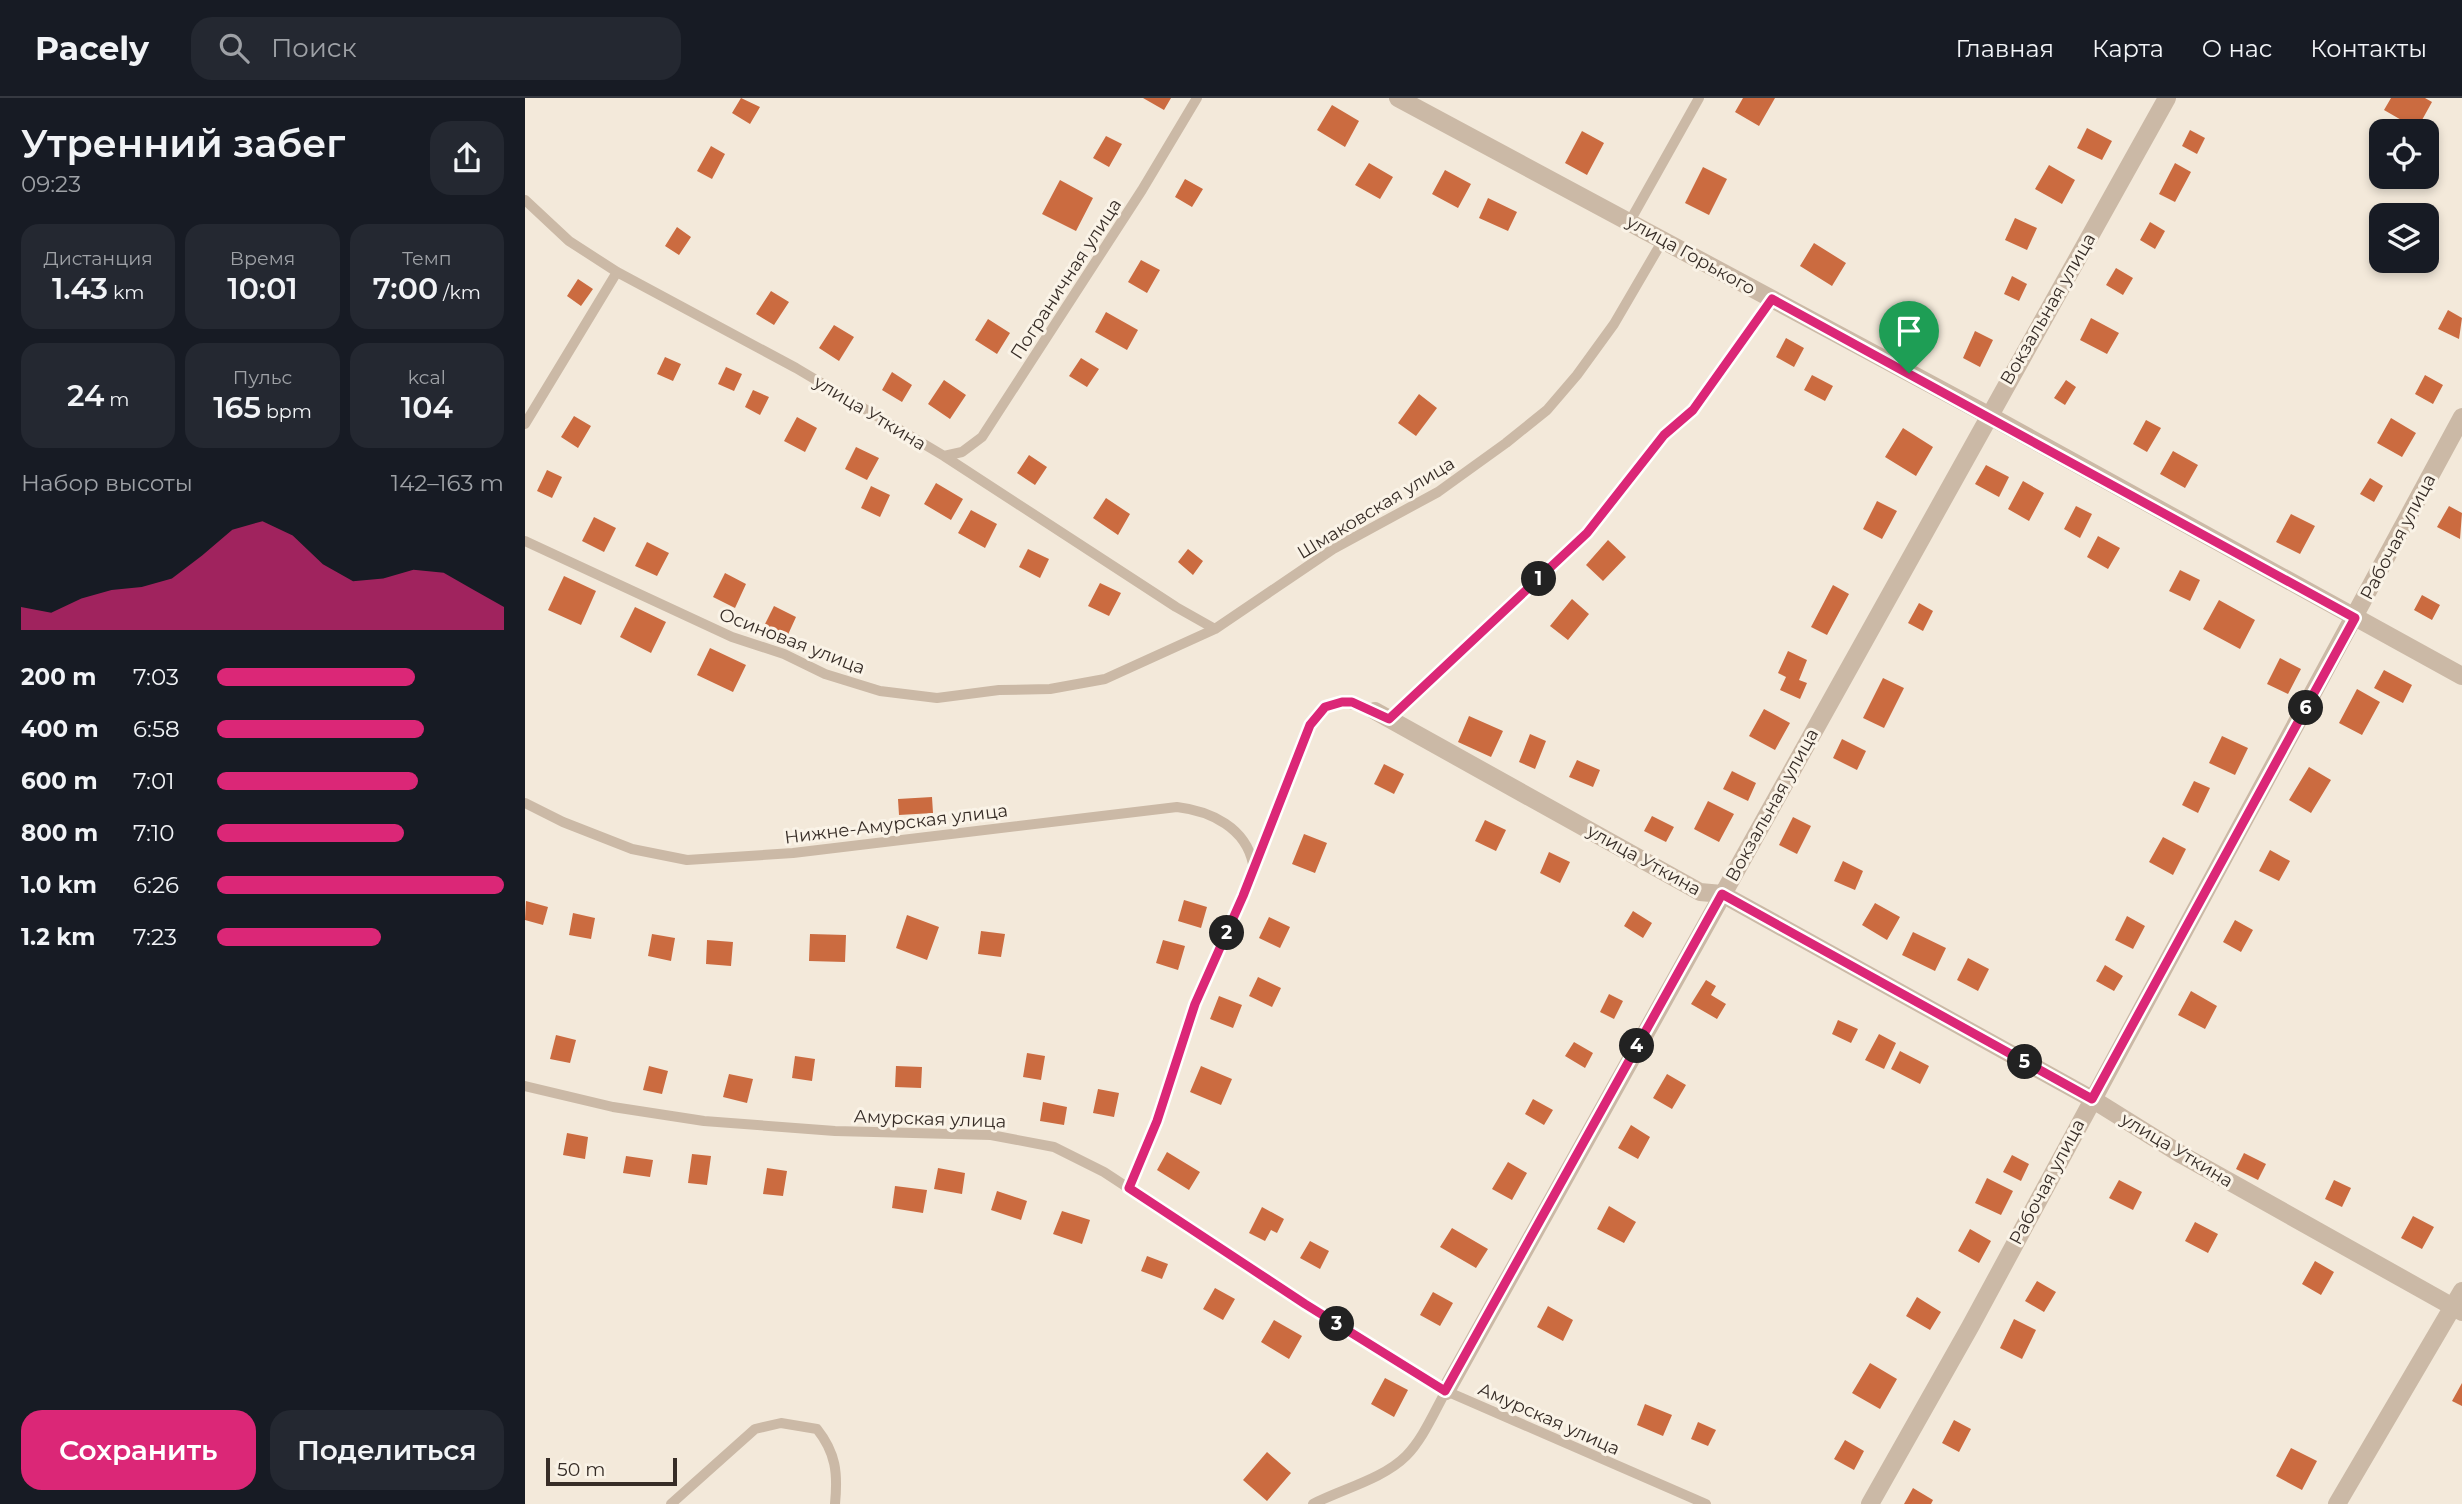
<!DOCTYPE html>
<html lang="ru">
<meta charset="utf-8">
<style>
:root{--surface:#171b24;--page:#242831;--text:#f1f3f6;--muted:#9ea1a6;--line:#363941;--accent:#db2777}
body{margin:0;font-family:Montserrat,sans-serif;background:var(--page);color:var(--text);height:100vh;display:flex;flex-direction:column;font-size:26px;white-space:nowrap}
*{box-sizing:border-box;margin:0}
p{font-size:23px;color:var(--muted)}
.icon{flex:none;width:38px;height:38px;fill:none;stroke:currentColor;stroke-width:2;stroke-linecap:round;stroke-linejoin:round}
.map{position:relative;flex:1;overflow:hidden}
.drawer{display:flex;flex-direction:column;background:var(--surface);width:525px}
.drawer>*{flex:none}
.buttons{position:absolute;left:1844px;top:21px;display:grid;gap:14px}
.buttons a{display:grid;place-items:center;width:70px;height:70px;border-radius:14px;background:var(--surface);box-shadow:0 4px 10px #0003;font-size:35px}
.scale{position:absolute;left:21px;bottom:18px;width:131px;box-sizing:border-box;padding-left:7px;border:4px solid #372d27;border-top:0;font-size:19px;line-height:24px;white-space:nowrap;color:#372d27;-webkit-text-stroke:5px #faf3e7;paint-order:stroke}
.pin{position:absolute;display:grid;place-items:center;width:60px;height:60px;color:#fff;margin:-72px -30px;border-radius:50% 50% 50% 0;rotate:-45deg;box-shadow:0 0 7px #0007}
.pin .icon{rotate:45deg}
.km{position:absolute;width:35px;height:35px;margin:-18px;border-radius:50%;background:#222;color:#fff;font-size:19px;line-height:35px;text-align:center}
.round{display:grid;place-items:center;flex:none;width:74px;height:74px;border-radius:21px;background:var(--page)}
.overview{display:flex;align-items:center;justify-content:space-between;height:119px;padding:0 21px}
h1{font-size:38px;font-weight:600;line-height:52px}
.figures{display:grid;grid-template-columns:repeat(3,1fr);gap:10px;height:119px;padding:7px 21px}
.figures div{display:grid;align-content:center;border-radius:18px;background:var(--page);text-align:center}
.figures b{font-size:30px;font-weight:600}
.figures small{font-size:19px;font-weight:400}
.figures p{font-size:19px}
.chart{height:196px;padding:14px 21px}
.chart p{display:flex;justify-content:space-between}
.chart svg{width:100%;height:126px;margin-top:7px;fill:var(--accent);opacity:.7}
.action{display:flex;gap:14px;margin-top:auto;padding:14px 21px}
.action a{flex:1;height:80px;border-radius:21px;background:var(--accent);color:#fff;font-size:28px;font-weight:600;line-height:80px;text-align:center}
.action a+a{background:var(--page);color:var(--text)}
ul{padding:0 21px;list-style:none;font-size:23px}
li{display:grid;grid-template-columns:112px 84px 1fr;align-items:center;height:52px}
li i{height:18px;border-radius:9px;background:var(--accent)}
header{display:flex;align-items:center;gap:42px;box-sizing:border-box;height:98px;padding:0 35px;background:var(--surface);border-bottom:2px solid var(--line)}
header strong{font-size:33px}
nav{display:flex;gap:38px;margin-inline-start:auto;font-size:24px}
.search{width:490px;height:63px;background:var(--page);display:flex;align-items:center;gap:18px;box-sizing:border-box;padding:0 24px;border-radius:21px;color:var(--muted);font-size:26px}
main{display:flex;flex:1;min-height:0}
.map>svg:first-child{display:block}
</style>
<header>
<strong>Pacely</strong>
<div class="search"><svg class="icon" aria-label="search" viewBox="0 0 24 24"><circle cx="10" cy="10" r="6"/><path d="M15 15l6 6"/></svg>Поиск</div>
<nav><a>Главная</a><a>Карта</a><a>О нас</a><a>Контакты</a></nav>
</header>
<main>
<section class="drawer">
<div class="overview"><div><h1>Утренний забег</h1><p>09:23</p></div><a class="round"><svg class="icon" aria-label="share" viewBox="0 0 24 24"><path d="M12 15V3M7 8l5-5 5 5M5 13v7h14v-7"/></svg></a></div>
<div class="figures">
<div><p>Дистанция</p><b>1.43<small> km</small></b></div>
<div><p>Время</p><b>10:01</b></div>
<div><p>Темп</p><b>7:00<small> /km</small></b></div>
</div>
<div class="figures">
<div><b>24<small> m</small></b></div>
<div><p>Пульс</p><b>165<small> bpm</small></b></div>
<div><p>kcal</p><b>104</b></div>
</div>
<div class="chart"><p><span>Набор высоты</span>142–163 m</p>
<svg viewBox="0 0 160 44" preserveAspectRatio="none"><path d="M0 44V36L10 38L20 33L30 30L40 29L50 26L60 18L70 9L80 6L90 11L100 21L110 27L120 26L130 23L140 24L150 30L160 36V44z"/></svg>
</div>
<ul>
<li><b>200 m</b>7:03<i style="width:69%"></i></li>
<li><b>400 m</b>6:58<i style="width:72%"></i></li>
<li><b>600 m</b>7:01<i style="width:70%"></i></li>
<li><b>800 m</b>7:10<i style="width:65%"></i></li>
<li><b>1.0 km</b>6:26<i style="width:100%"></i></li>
<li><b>1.2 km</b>7:23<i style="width:57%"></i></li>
</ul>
<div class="action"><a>Сохранить</a><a>Поделиться</a></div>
</section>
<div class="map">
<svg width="1937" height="1406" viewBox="0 0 1937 1406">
<rect width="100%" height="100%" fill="#f3e9da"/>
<path fill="#cb6b40" d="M216,0L235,9L225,26L207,15Z
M618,0H646L639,12Z
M1218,0H1250L1234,28L1210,14Z
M1866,0H1900L1907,4L1892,31L1859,12Z
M807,7L834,23L820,49L792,32Z
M1562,30L1587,43L1577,62L1552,50Z
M1665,32L1680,40L1672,56L1657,48Z
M1057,33L1079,45L1062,77L1040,65Z
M581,38L597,46L584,69L568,60Z
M186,48L200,56L187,81L172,73Z
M844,65L868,79L855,101L830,87Z
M1650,65L1666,74L1650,104L1634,96Z
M1524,67L1550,82L1537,106L1510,91Z
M1178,69L1202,81L1184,117L1160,105Z
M920,72L946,86L933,110L907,96Z
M660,81L678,91L667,109L650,99Z
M535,82L568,100L551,133L517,116Z
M963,100L992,114L983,133L954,120Z
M1490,120L1512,130L1502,152L1480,142Z
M1625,124L1640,133L1630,151L1615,142Z
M152,129L166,139L154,157L140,148Z
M1289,145L1321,165L1307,188L1275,168Z
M616,162L635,172L622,195L603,184Z
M1591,170L1608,180L1598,197L1581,187Z
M1487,178L1502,186L1494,203L1479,196Z
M53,181L68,191L56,208L42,198Z
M246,193L264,204L249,227L231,216Z
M1923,212L1937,220L1934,241L1913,231Z
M581,214L613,232L602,252L570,234Z
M1566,220L1594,235L1582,256L1555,242Z
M463,221L485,235L472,256L450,242Z
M309,227L329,239L314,263L294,250Z
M1399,227L1412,234L1402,252L1389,245Z
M1450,233L1468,242L1455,269L1438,260Z
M1261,240L1279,250L1269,269L1251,259Z
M140,259L156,266L148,283L132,276Z
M556,260L574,271L562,289L544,278Z
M201,269L217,276L209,293L193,286Z
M367,274L387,287L377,304L357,292Z
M1287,277L1308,288L1300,303L1279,292Z
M1900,277L1918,287L1908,306L1890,296Z
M419,282L441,297L425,321L403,306Z
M1541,282L1551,289L1540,307L1529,300Z
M228,292L244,299L235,317L220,309Z
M894,296L912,310L891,338L873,325Z
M49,318L66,328L53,350L36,339Z
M272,319L292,330L280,354L259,343Z
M1866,320L1891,335L1877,359L1852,345Z
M1621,322L1636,330L1622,354L1608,346Z
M1378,330L1408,349L1391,378L1360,359Z
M331,349L354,360L342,382L320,371Z
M1648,353L1673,367L1660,390L1635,376Z
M504,357L522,369L510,387L492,375Z
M1461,367L1484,379L1474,399L1450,386Z
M22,372L37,379L27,400L12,393Z
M1845,380L1858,388L1849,404L1835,396Z
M1498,383L1519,395L1504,423L1483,411Z
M411,385L438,401L426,422L399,406Z
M346,388L365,397L355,419L336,410Z
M581,400L605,416L593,437L568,420Z
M1352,403L1372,413L1357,441L1338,431Z
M1551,408L1567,416L1555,440L1539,431Z
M1924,408L1937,415L1935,441L1912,429Z
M446,412L472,426L460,450L433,435Z
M1766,416L1790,428L1775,456L1751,444Z
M69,419L91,430L79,454L57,443Z
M1573,438L1595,450L1583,471L1562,459Z
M1083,442L1101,459L1078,483L1061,467Z
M122,444L144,455L132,478L110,468Z
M503,451L524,461L515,480L494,469Z
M663,451L678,463L668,477L653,464Z
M1655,472L1675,482L1665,503L1644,493Z
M200,475L221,486L210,510L188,499Z
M39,478L71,493L56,527L23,512Z
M575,485L596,495L584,518L563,508Z
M1308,487L1324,496L1302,537L1286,529Z
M1897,497L1915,507L1907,522L1889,512Z
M1047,501L1064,516L1043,542L1025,528Z
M1694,502L1730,522L1715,551L1678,531Z
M1394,505L1408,513L1398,533L1383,525Z
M249,508L271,519L261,541L238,530Z
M110,509L141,524L126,555L95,539Z
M185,550L221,567L208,594L172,577Z
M1263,553L1282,562L1274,582L1282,585L1275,601L1255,592L1261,579L1253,575Z
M1755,560L1776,571L1763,596L1742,586Z
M1859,572L1887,587L1878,605L1849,590Z
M1358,580L1379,590L1359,630L1338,620Z
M1832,591L1855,604L1837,637L1814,625Z
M1239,611L1265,625L1250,652L1224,638Z
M944,618L978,633L966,659L933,644Z
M1005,636L1021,643L1010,671L994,664Z
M1697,638L1723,650L1710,677L1684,665Z
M1317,641L1341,653L1332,672L1308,660Z
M1052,662L1075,672L1068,689L1044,679Z
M859,666L879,676L869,696L849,686Z
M1784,669L1806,682L1786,715L1764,702Z
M1207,673L1231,685L1223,703L1198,691Z
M1669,683L1685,690L1673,715L1657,707Z
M407,699L408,715L374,717L373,701Z
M1183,703L1209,716L1194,744L1169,731Z
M1127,718L1149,729L1141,744L1119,733Z
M1268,719L1286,728L1272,756L1254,747Z
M960,722L981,732L971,753L950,743Z
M779,736L802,745L790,775L767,766Z
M1638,739L1661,751L1648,777L1624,764Z
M1745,752L1765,763L1754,783L1734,773Z
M1024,754L1045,764L1035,785L1015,775Z
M1318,763L1338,773L1330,792L1309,783Z
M659,802L682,809L676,830L653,823Z
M1,803L23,809L18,827L0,822Z
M1350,805L1375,819L1362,842L1337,827Z
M1108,813L1127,825L1118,840L1099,828Z
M48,815L70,820L66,841L44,837Z
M382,817L414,829L402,862L371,850Z
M1602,818L1620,828L1608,851L1590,842Z
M744,819L765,829L755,850L734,840Z
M1710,822L1728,832L1716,854L1698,844Z
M456,833L480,836L476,859L453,856Z
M1388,834L1421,850L1410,873L1377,857Z
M127,836L150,840L146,863L123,858Z
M285,836L321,837L320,864L284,863Z
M182,842L208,844L206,868L181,866Z
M638,842L660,848L653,872L631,865Z
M1443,860L1464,871L1453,893L1432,882Z
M1580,867L1598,878L1589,893L1571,883Z
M733,879L756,890L747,909L724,898Z
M1181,882L1191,888L1186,897L1201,906L1192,921L1166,906Z
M1666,893L1692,908L1680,931L1653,917Z
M1084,896L1098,903L1089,921L1075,914Z
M694,898L717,907L708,930L685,921Z
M1313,922L1333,931L1326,945L1307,936Z
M1354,936L1371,945L1359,971L1340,962Z
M31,937L51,942L45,965L25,961Z
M1049,944L1068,955L1060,970L1040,958Z
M1375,953L1404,968L1395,986L1366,971Z
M502,955L520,958L516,982L498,979Z
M270,958L290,961L287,983L267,980Z
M124,968L143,973L137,996L118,992Z
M371,968L397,969L396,990L370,989Z
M676,968L707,981L696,1007L665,994Z
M204,976L228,981L222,1005L198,999Z
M1142,976L1161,987L1147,1011L1128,1000Z
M573,991L594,995L589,1019L568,1015Z
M1008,1001L1028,1012L1019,1027L1000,1016Z
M518,1004L542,1009L539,1027L515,1023Z
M1106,1027L1125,1039L1113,1061L1093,1050Z
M42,1035L63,1039L60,1061L38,1057Z
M642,1054L675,1074L664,1092L632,1072Z
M1719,1055L1741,1066L1733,1082L1711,1071Z
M167,1056L186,1058L182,1087L163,1085Z
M1487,1057L1504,1066L1496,1083L1478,1074Z
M101,1058L128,1062L125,1079L98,1075Z
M983,1064L1002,1075L987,1102L967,1091Z
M242,1070L262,1073L258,1098L238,1096Z
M413,1070L440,1075L437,1096L409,1091Z
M1462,1080L1488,1093L1476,1117L1450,1105Z
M1594,1082L1617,1094L1608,1112L1584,1100Z
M1809,1082L1826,1090L1817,1109L1800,1101Z
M370,1088L402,1092L398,1115L367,1110Z
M472,1093L502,1103L496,1122L466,1112Z
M1084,1108L1111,1124L1099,1145L1072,1131Z
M737,1109L759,1121L752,1135L746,1132L740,1143L724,1135Z
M537,1113L565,1122L557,1146L528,1136Z
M1888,1118L1909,1129L1897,1151L1876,1140Z
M1670,1124L1693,1136L1683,1155L1660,1143Z
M927,1130L963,1151L951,1170L915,1149Z
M1445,1131L1466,1143L1454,1165L1433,1153Z
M785,1143L804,1153L795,1171L775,1160Z
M622,1158L643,1166L637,1181L616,1173Z
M1790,1163L1809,1174L1796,1197L1777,1186Z
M1512,1183L1531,1194L1519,1214L1500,1203Z
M690,1190L710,1201L698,1222L678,1211Z
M908,1194L928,1205L915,1228L895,1217Z
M1392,1199L1416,1214L1405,1232L1381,1218Z
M1023,1208L1048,1222L1038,1243L1012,1229Z
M1489,1221L1511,1232L1497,1261L1475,1250Z
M749,1222L777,1238L764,1261L736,1244Z
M1345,1265L1372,1281L1355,1311L1327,1295Z
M860,1280L883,1292L869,1319L846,1306Z
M1937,1285V1308L1927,1303Z
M1120,1306L1147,1317L1138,1338L1112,1327Z
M1429,1322L1446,1331L1434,1354L1417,1345Z
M1173,1324L1191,1332L1183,1348L1166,1341Z
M1320,1342L1339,1353L1329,1372L1309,1361Z
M1766,1350L1792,1363L1777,1392L1751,1378Z
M742,1354L766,1375L742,1403L718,1382Z
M1388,1390L1408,1402L1406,1406H1379Z"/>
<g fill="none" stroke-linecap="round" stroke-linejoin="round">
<path stroke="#cbb9a6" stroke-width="10" d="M0,102L44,143L92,174L271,270L419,358L651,509L690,531
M1105,123L1174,0
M0,326L92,174
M419,358L437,354L457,339L617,92L672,0
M0,443L207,539L259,556L300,576L355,593L412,600L474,592L525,591L580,581L690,531L808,451L913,394L981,345L1022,312L1052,277L1089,226L1138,142
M864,621L1062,435L1139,337L1168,311L1247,201
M0,705L38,724L107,751L162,762L268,755L652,709C686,713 721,730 728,766
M0,988L88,1009L179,1023L310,1033L466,1037L529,1049L579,1074L780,1206L921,1293L1181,1406
M604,1090L632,1023L670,906L718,798L785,627C802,599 823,603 850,613
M146,1406L230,1331L256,1325L292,1331C311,1355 313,1375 310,1406
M788,1406C817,1391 858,1381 881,1358C898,1341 909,1314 921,1293"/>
<path stroke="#cbb9a6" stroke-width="18" d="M873,0L1463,317L1937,578
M850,613L1175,794L1197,796L1567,1001L1657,1057L1937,1214
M921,1293L1642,0
M1345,1406L1445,1229L1937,319
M1812,1406L1937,1193"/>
</g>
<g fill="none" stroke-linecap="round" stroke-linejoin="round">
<defs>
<path id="route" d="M1247,201L1830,520L1567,1001L1197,796L920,1293L780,1206L604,1090L632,1023L670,906L718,798L785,627L800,609L817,604H827L864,621L1062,435L1139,337L1168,312Z"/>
</defs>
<use href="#route" stroke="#fff" stroke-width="14"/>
<use href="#route" stroke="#db2777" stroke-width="9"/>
</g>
<g text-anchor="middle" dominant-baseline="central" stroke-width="6" stroke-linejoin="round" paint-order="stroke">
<g font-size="18" fill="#372d27" stroke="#faf3e7">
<text transform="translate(1166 157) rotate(29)">улица Горького</text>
<text transform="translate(541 181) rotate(-57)">Пограничная улица</text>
<text transform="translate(1523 211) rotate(-60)">Вокзальная улица</text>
<text transform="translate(345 315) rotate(31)">улица Уткина</text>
<text transform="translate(851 410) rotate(-31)">Шмаковская улица</text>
<text transform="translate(1873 439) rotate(-62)">Рабочая улица</text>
<text transform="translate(267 543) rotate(21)">Осиновая улица</text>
<text transform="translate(1247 707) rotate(-61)">Вокзальная улица</text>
<text transform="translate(371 726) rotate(-7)">Нижне-Амурская улица</text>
<text transform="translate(1119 762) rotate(29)">улица Уткина</text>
<text transform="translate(405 1021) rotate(2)">Амурская улица</text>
<text transform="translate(1652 1052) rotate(31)">улица Уткина</text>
<text transform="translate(1522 1084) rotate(-62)">Рабочая улица</text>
<text transform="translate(1024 1321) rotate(24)">Амурская улица</text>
</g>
</g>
</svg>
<div class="buttons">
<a><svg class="icon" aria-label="locate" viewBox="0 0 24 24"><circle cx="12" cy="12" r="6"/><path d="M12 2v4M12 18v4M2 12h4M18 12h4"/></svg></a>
<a><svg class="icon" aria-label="layers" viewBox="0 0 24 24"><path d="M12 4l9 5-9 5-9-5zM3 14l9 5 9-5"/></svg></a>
</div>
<div class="scale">50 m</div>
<div class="pin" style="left:1384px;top:275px;background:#1e9e55"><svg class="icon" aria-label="arrive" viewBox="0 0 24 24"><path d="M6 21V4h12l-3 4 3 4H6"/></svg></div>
<b class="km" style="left:1014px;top:481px">1</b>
<b class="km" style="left:702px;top:835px">2</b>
<b class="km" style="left:812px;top:1226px">3</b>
<b class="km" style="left:1112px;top:948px">4</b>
<b class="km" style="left:1500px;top:964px">5</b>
<b class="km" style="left:1781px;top:610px">6</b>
</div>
</main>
